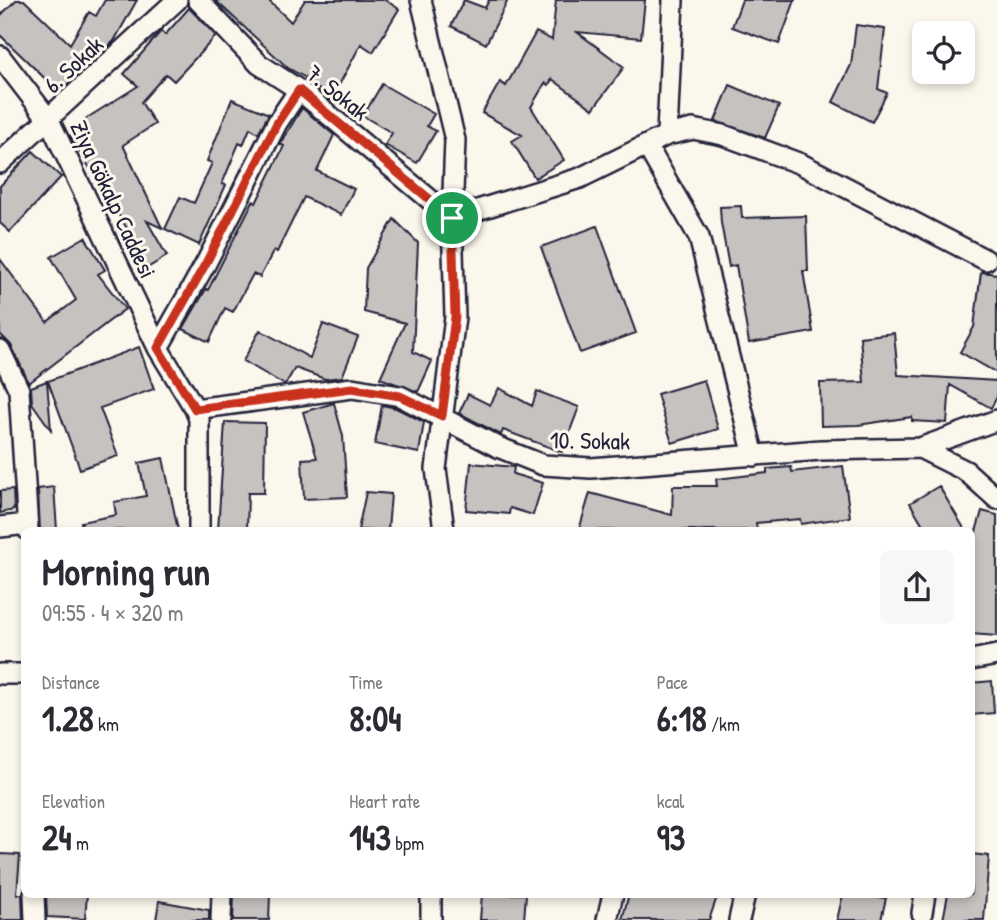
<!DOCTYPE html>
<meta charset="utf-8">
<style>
:root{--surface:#fff;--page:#f7f7f7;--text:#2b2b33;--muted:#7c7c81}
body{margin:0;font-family:"Patrick Hand",sans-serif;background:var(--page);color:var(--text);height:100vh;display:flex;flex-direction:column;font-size:26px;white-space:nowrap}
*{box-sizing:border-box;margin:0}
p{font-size:23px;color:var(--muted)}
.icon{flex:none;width:38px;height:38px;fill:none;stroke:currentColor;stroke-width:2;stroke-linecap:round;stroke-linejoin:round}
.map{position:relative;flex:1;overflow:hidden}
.panel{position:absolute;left:21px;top:527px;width:954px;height:371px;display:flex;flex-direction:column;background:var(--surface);border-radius:10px;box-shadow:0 4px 10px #0003}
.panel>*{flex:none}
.fabs{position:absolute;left:912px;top:21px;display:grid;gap:14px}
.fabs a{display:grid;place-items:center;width:63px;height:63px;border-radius:10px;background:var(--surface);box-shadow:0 4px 10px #0003;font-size:35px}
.pin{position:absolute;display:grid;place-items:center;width:60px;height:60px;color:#fff;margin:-30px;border:4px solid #fff;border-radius:50%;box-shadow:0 2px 7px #0007}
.round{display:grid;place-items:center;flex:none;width:74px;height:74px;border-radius:10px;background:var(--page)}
.overview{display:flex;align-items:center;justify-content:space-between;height:119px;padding:0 21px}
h1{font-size:38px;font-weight:700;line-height:52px}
.metrics{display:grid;grid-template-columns:repeat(3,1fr);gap:10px;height:119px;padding:7px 21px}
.metrics div{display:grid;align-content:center}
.metrics b{font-size:35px;font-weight:700}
.metrics small{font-size:19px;font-weight:400}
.metrics p{font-size:19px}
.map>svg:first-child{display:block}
</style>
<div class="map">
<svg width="997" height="920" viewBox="0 0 997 920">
<rect width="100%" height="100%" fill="#fbf7ec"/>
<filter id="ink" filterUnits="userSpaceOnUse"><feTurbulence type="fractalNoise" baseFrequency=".0143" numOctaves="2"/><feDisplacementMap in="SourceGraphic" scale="14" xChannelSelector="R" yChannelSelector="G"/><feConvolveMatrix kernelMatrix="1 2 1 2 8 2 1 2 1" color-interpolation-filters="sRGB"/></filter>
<g filter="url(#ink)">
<path fill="#c6c2c0" stroke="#22223b" stroke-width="2" d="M16,0H24L70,44L89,12L96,16L105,0H137L114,41L59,92L0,35V16Z
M215,0H268L291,22L305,0H385L399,9L373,52L361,44L331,100L306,78L288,68Z
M464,0L485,8L489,0H508L486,44L451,26Z
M556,0H645L641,38L577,32L624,67L593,109L552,79L549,85L545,83L531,107L564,160L535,178L512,141L522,135L482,113L500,82L506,86L536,32L552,40Z
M742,0H795L779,44L732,27Z
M189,8L216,36L174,81L166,74L141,102L155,124L123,145L162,228L147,221L167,256L144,270L131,247L136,243L70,136L87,118L138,86L124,74L161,31L165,35Z
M856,25L885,29L878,89L887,93L872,122L833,102L851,65Z
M382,84L434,114L427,126L436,131L417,163L385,145L392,133L363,116Z
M730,85L779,106L765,138L715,121Z
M232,99L269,114L258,133L250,128L243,145L239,143L222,184L226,185L199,245L165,229L180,197L194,203L212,163L207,161Z
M302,108L334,135L317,171L354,189L341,215L304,197L277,252L274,250L260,277L253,274L233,312L225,308L209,342L183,329L206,289L208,290L253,201L256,203L284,146L280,144Z
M33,151L61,177L10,232L0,223V186Z
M741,206L742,218L806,216L808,271H803L813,332L749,343L736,265L729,267L721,223L720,207Z
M394,219L418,243L413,352L432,361L418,392L380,378L405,323L364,312L366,268Z
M597,226L636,333L580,353L541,247Z
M85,237L105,270L98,274L125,309L29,383L11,345L0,334V259L47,322L76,300L51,257Z
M981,272L997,274V373L960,352L974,327Z
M323,324L358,337L342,377L325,379L295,368L285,385L243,361L260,330L310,358Z
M894,333L898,375L997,381V397L991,408L950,385L947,423L912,421V417L858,425L821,426L820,383L864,382L860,337Z
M139,347L154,389L100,408L118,456L80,469L48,381Z
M704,380L718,429L672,443L657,394Z
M47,381L51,430L32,403L31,387Z
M499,388L532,406L537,391L579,407L562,452L503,430L501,435L459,413L468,394L490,405Z
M334,403L343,436L347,497L304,499L302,459L317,458L303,412Z
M382,405L396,408L424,422L419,453L375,444Z
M225,422L265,423L264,493H248L247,530H218Z
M163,458L178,530H82L81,522L116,515L114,502L146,496L139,463Z
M471,463L514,467L513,474L543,483L533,515L510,508L509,514L466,510Z
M843,466L850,517L801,524L800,519L756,523L757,530H579L590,493L672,515L673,486H717L716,479L767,473V469L791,467L792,472Z
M939,486L943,493L965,530H926L910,503Z
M54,487L57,530H40L38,489Z
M13,490L14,510L0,513V491Z
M366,492L391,494L388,530H358Z
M982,511L997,515V636L971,634V549Z
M992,681L994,713L971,715V683Z
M0,854L20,855L17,894H22L23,920H0Z
M971,854L989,856L984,920H943L948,894H971Z
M46,894H87L85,919L47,917Z
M234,894H270L269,920H233Z
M482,894H526L524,920H480Z
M629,894H718L709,920H622Z
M843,894L886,898L881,920H837Z
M159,901L209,910V920H156Z"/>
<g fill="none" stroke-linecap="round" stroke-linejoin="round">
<defs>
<path id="street" d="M198,0L259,64L299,90L452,218L580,178L667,135L693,129L723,135L801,164L986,260
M421,0L455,140L452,218L455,317L436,469L444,530
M0,56L49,120L158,348L195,409L199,419V530
M667,135L673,0
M647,146L699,237L754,456
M0,163L177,0
M158,348L206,263L277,123L299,90
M0,350L19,390L28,530
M195,409L352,388L400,396L498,447L543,465L591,468L821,450L920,448L997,420
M920,448L966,471L997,499
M0,527L28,524
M971,660L997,655
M0,674H24
M34,894L35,920
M922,913L925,894
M221,920L222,894
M431,920V894
M607,920L613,894
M739,920L745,894"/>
</defs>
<use href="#street" stroke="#22223b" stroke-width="24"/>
<use href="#street" stroke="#fbf7ec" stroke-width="19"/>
</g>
</g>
<g fill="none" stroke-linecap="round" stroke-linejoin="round" filter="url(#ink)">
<defs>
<path id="route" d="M299,90L452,218L455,317L442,416L400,396L352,388L195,409L158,348L206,263L277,123Z"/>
</defs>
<use href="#route" stroke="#fff" stroke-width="14"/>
<use href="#route" stroke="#c8321e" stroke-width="9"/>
</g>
<g text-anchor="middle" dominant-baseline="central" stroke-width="6" stroke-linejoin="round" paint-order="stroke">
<g font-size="24" fill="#22223b" stroke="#fbf7ec">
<text transform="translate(73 64) rotate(-43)">6. Sokak</text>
<text transform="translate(338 92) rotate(39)">7. Sokak</text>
<text transform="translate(114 199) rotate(65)">Ziya Gökalp Caddesi</text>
<text transform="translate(590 440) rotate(1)">10. Sokak</text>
</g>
</g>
</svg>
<div class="fabs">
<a><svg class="icon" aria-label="locate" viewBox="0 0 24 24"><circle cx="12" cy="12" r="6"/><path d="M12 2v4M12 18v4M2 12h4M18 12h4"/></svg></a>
</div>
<div class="pin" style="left:452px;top:218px;background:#1e9e55"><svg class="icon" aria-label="arrive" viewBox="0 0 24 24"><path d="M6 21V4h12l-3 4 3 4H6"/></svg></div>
<section class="panel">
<div class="overview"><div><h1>Morning run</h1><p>09:55 · 4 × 320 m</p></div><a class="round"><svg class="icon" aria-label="share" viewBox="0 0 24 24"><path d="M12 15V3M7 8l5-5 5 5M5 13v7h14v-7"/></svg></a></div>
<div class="metrics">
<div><p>Distance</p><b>1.28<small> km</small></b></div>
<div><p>Time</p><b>8:04</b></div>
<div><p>Pace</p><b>6:18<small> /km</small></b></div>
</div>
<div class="metrics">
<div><p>Elevation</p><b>24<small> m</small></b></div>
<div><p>Heart rate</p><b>143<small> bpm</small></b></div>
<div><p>kcal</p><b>93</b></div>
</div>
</section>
</div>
